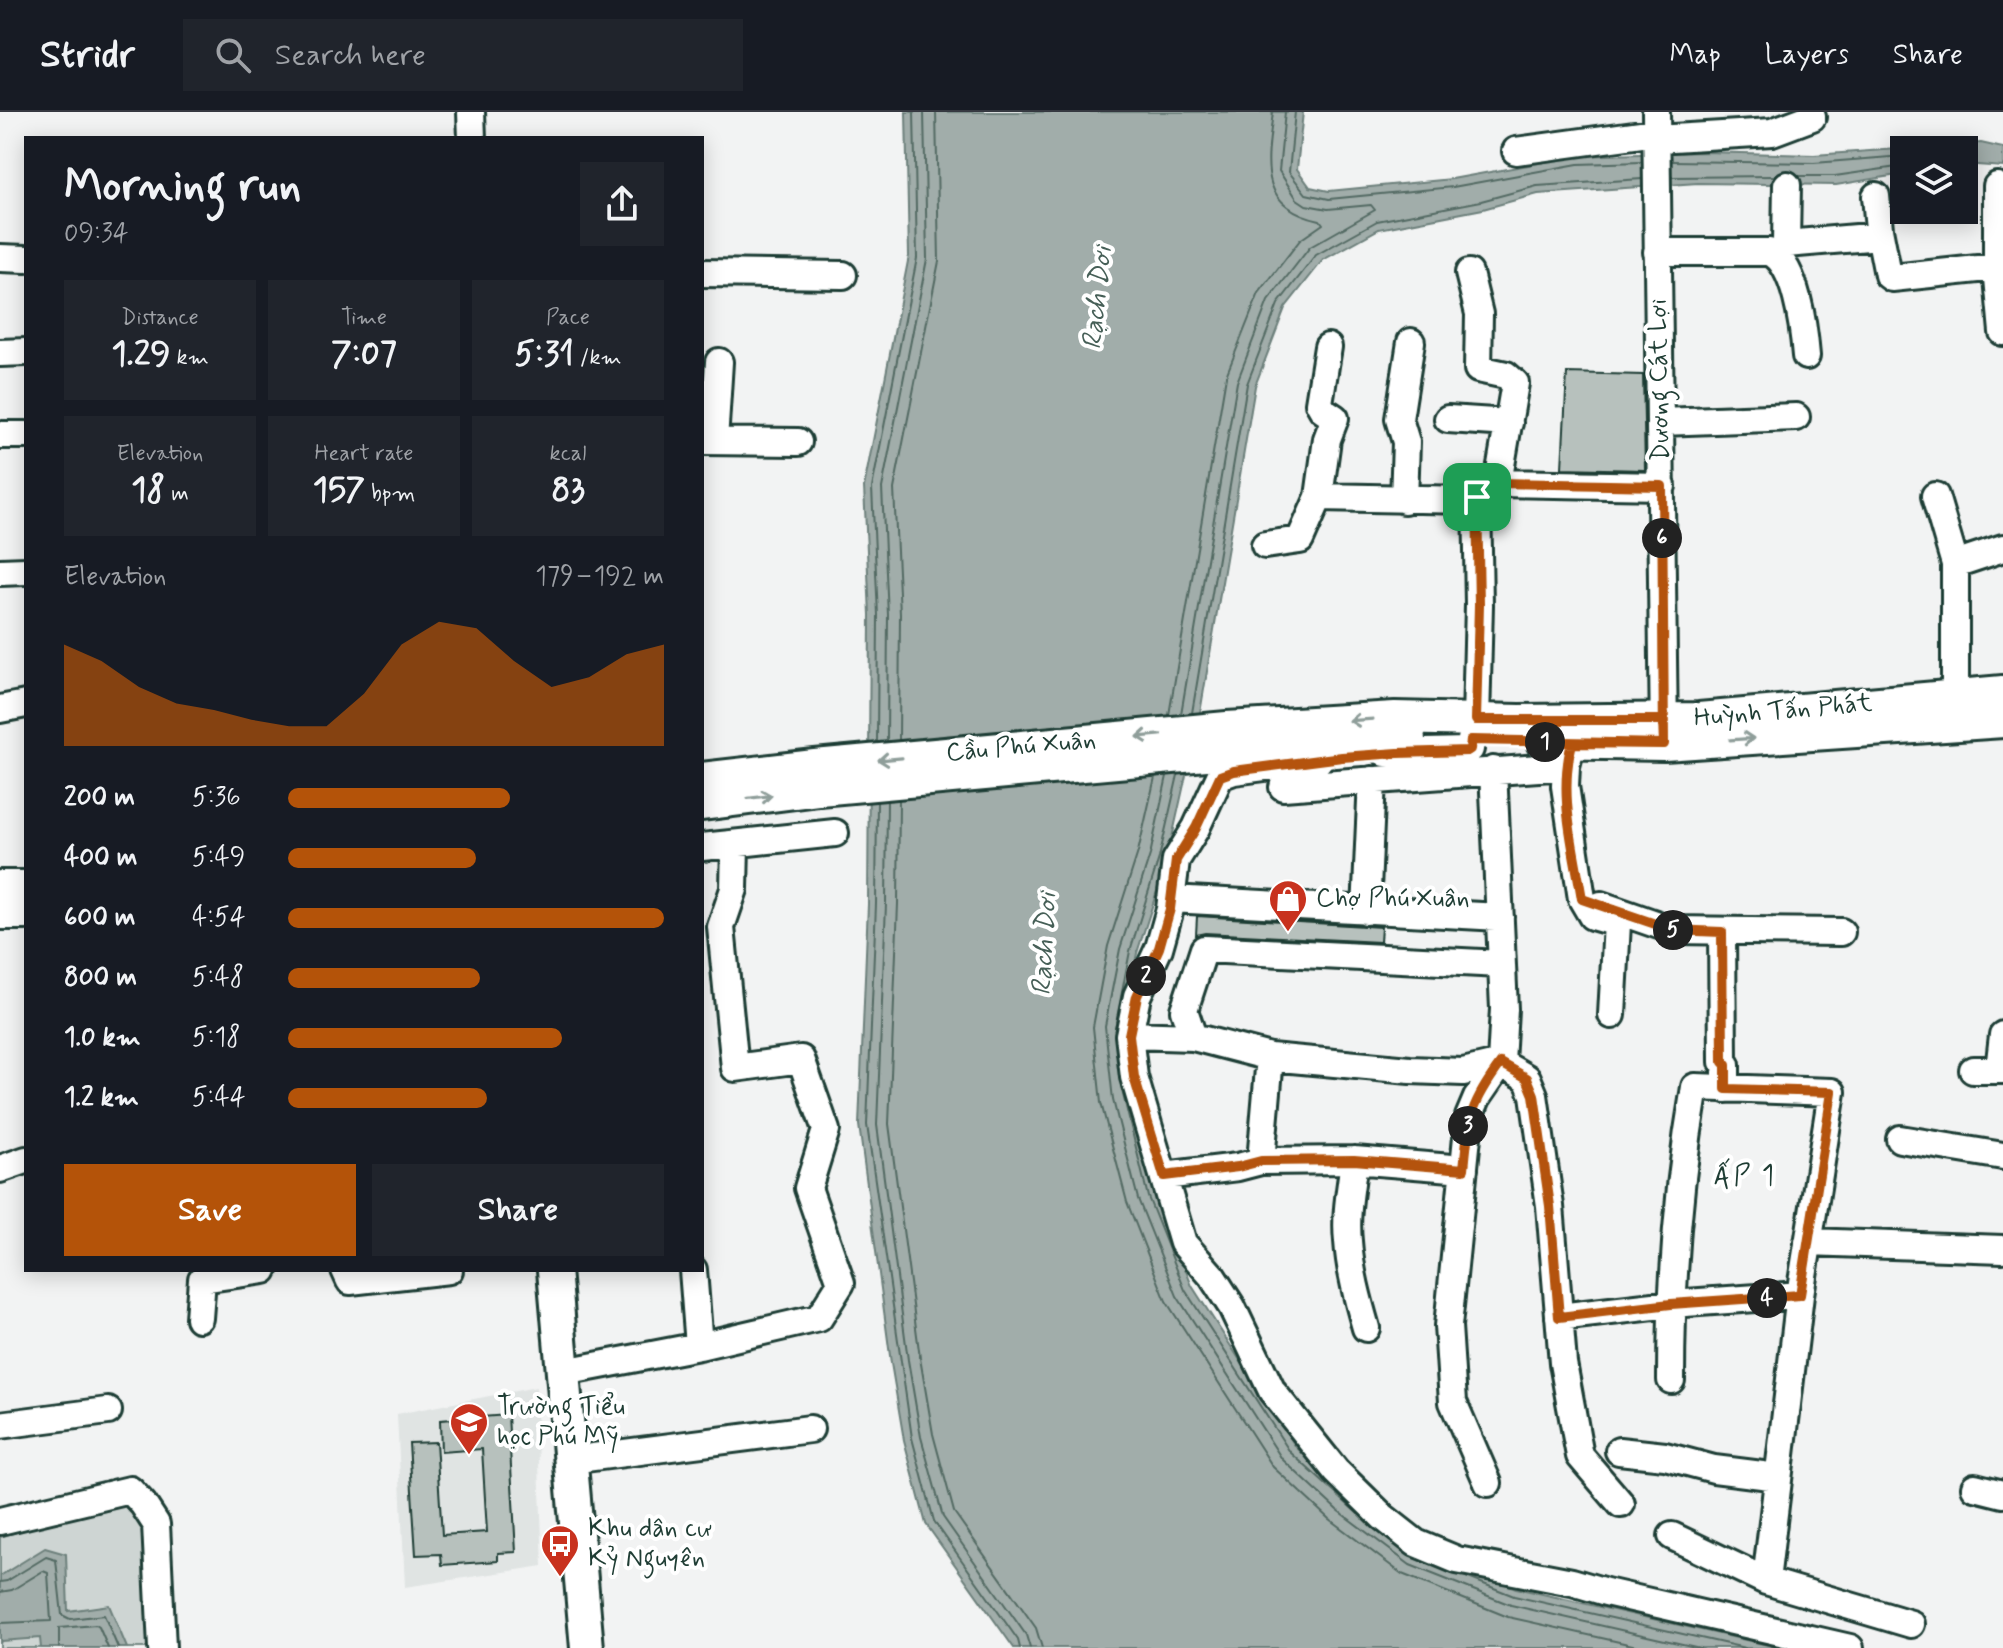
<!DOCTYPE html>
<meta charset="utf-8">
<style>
:root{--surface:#171b24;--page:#20242c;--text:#f1f3f6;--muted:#9ea1a6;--line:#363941;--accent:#b45309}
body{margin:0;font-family:Mynerve,sans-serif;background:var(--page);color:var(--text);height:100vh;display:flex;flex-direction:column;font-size:30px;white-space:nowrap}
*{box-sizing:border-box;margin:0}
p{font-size:26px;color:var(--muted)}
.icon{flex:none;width:44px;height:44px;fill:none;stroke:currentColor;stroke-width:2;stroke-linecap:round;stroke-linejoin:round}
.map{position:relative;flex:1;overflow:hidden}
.details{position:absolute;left:24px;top:24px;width:680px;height:1136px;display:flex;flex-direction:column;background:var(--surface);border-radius:0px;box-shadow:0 4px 20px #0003}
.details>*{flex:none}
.buttons{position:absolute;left:1890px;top:24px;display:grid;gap:16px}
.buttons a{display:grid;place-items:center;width:88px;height:88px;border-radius:0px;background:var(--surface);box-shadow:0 4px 20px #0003;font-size:40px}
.pin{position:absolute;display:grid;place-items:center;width:68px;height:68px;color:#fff;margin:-34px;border-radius:16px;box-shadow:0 4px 12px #0006}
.km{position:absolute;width:40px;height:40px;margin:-20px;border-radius:50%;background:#222;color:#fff;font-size:22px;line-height:40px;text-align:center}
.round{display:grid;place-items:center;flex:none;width:84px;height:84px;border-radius:0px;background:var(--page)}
.summary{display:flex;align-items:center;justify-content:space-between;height:136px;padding:0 40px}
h1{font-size:44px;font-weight:700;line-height:60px}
.stats{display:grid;grid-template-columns:repeat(3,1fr);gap:12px;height:136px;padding:8px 40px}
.stats div{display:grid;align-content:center;border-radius:0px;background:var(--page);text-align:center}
.stats b{font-size:34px;font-weight:700}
.stats small{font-size:22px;font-weight:400}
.stats p{font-size:22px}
.chart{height:224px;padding:16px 40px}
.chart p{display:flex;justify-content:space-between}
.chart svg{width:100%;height:144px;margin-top:8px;fill:var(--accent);opacity:.7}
.action{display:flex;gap:16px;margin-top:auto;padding:16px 40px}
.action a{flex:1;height:92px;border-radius:0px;background:var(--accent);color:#fff;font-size:32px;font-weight:700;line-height:92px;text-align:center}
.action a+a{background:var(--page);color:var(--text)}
ul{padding:0 40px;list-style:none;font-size:26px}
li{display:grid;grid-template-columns:128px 96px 1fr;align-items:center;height:60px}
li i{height:20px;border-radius:10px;background:var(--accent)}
header{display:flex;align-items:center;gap:48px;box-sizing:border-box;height:112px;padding:0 40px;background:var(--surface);border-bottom:2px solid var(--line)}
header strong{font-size:38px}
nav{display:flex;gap:44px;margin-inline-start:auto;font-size:28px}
.search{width:560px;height:72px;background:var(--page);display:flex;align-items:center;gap:20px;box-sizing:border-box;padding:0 28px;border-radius:0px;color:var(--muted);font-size:30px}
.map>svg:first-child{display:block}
</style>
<header>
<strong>Stridr</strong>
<div class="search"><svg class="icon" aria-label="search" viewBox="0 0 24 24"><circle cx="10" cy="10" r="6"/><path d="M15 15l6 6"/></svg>Search here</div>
<nav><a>Map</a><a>Layers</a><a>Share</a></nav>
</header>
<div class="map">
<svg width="2003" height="1536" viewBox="0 0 2003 1536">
<rect width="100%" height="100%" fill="#f2f3f3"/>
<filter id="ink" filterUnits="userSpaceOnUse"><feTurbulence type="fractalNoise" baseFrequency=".0125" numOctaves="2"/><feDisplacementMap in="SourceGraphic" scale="16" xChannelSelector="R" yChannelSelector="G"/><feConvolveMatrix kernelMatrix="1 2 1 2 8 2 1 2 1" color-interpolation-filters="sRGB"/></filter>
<g filter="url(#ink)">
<path fill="#e0e4e3" d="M536,1275L543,1454L405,1475L397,1302Z"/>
<path fill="#ced5d3" stroke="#768984" stroke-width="2" d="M106,1393H128L147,1415L153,1536H0V1425Z"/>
<path fill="#a1adaa" stroke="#6d807b" stroke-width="2" d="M906,0H1303L1297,57L1310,75L1329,79L1452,67L1577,44L1703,40L1814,43L1981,31L2003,36V55L1964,52V38H1904V62L1836,73L1698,71L1538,82L1483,97L1379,117L1323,148L1285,196L1255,274L1200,601L1167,748L1137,841L1123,913L1156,1082L1192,1174L1296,1335L1348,1384L1420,1438L1516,1476L1781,1536H1014L926,1412L904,1328L891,1251L859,1013L868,792L870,503L864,375L909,144Z
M45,1436L66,1442L68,1499L109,1493L127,1536H41L40,1526L1,1529L0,1532V1464Z"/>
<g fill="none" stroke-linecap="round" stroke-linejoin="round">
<path stroke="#536a63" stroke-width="2" d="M1295,0L1289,60L1306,82L1329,87L1453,75L1578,52L1642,50
M1672,49L1814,51L1904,44
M1799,64H1835L1904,54
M1672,65L1775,64
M1192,601L1247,272L1278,192L1316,143L1377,109L1481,89L1537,74L1642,67
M1181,602L1237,270L1268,189L1310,135L1375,98L1371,93L1328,97L1306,93L1297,87L1279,59L1285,0
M1169,603L1226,264L1259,181L1300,128L1323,112L1320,108C1256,94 1267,51 1273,0
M899,628L900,502L894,377L939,149L936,0
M887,629L888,503L882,376L927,147L924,0
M877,630L878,503L872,376L917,146L914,0
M1167,664L1150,743L1120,837L1105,914L1113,988L1138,1087L1177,1184L1282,1347L1337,1398L1410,1453L1511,1493L1700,1536
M1155,665L1138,740L1108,834L1093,915L1101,991L1127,1090L1166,1189L1273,1355L1329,1407L1402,1462L1508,1505L1646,1536
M899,688L898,792L889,1012L920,1246L933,1322L954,1400L1036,1516L1042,1536
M887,689L886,792L877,1013L908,1248L921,1325L943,1405L1026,1523L1030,1536
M877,690L876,792L867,1013L912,1326L934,1409L1018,1528L1020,1536
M1115,916L1130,839L1159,746L1178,663
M1121,974L1148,1085L1185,1178L1290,1340L1358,1402
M1466,1465L1514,1484L1745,1536
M0,1470L7,1469L46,1445L56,1448L62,1503L70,1507L104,1503L118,1536
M0,1480L12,1478L43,1459L48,1461L51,1509L0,1511
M59,1536V1516L96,1513L99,1515L108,1536"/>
</g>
<path fill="#b7c1bd" stroke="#1f3d34" stroke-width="2" d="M1567,261L1643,263L1645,358L1562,356Z
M1197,804L1381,815L1380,830L1205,821L1196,823Z
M508,1303L516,1440L498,1441V1449L442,1453L441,1442L416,1443L409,1331L436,1330L442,1423L487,1420L482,1337L441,1340L440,1308Z"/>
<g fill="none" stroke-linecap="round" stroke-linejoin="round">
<defs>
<path id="minor" d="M471,0L472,26
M1656,0L1664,624
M1656,27L1772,20L1812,5
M1516,39L1656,20
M1787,73L1786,132L1880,124
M1997,74V155L2003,220
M1876,84L1879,117L1888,163L1892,166L1997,155
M1657,140H1769C1796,149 1804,219 1806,244
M0,146L26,147
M702,161L843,163
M1469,161L1479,202L1478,257L1506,263L1515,271L1498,371
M1328,235L1319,291L1323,298L1335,306L1327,327L1319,385L1470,388L1492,381L1498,371L1662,374
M0,241L26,240
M1448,307L1509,311
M1661,310L1796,305
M0,323H26
M702,329L798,330
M714,329L719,250
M1935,384L1955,452
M1404,388L1406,330L1399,307L1411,230
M1265,433L1300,428L1319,385
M0,460L26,459
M1955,585V452L2003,436
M0,597L26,592
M1476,608L1479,493L1477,385
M1572,631L1566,654L1565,674L1582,787L1592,804L1617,811L1612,903
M1386,641L1467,639L1470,637L1471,628
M1319,648L1234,659L1220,664L1196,716L1176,748L1170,797L1159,836L1137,884L1129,923L1134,965L1183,1131L1212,1164L1232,1195L1272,1279L1336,1359L1383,1405L1416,1431L1457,1448L1572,1470L1606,1480L1850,1536
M1283,675L1566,654
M702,735L835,721
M1171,787L1500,805
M1601,793L1673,818L1841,820
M1366,799L1372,668
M1722,820L1723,950L1726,953V977
M1501,852L1204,837L1184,898L1193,925L1270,945L1410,958L1463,960L1501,951L1527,966L1534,983L1550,1094L1563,1251L1580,1344L1621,1392
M1129,923L1193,925
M1270,945L1261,1049L1354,1048L1464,1057
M1973,958H2003
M1999,958L2003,923
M1900,1027L2003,1044
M1354,1048C1351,1075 1345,1102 1348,1129C1350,1159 1358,1188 1366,1216
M0,1057L26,1048
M1164,1064L1238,1055L1261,1049
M1808,1130L2003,1137
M345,1158L350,1169L449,1158
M693,1158L699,1234
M1559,1205L1671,1192L1800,1183
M199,1206L202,1167L264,1158
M564,1260L699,1234L819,1206L841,1171L808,1076L826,1018L801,947L735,956L721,815L734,777L735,732
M1671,1268C1671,1169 1678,1072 1695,975L1832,980L1800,1183L1766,1469
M0,1313L108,1299
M1619,1339L1665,1344L1714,1357L1778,1365
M570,1348L810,1317
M1488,1371L1453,1290L1448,1214L1469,1005L1477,986L1501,951L1504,897L1493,658
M1975,1375L2003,1382
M0,1409L130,1378L143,1392L156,1412L162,1536
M1672,1424L1766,1469L1911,1512"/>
<path id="major" d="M1543,630L1664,632L2003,609
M702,667L815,654L1227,616L1395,606L1520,609L1699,607L2003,580
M702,692L819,677L1228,640L1409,628
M0,775H26
M0,801H26
M554,1158L587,1536"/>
</defs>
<use href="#minor" stroke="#1f3d34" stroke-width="32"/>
<use href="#major" stroke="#1f3d34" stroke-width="38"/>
<use href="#minor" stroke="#fff" stroke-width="26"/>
<use href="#major" stroke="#fff" stroke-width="32"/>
</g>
<defs><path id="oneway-shaft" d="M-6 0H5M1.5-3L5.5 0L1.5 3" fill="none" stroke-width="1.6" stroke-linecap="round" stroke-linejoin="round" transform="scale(2)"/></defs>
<g stroke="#8f9e9a">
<use href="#oneway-shaft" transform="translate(1361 608) rotate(176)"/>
<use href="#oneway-shaft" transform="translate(1149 624) rotate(175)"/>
<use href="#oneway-shaft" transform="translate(1742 627) rotate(-4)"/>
<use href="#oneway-shaft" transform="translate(890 647) rotate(175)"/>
<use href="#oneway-shaft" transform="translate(760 685) rotate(-7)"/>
</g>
</g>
<g fill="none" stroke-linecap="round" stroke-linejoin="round" filter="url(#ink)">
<defs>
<path id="route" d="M1477,385L1479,493L1476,608H1663L1664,632L1471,628L1470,637L1467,639L1398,641L1342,645L1234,659L1220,664L1196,716L1176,748L1170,797L1159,836L1137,884L1129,923L1134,965L1164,1064L1238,1055L1261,1049L1354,1048L1464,1057C1469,1006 1469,994 1501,951L1527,966L1534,983L1550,1094L1559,1205L1671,1192L1800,1183L1832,980L1726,977V953L1723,950L1722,820L1673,818L1582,787C1574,736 1558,682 1572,631L1664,632L1662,374L1498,371L1492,381L1477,385"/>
</defs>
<use href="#route" stroke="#fff" stroke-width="16"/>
<use href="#route" stroke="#b45309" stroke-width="10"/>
</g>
<defs>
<symbol id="shop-pin" viewBox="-11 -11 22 30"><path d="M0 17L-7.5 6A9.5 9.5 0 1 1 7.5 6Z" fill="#c8321e" stroke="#fff"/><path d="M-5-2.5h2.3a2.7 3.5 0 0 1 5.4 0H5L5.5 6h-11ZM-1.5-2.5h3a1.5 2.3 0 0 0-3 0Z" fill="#fff"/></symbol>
<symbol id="school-pin" viewBox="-11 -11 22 30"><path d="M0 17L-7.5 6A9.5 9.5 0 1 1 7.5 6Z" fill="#c8321e" stroke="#fff"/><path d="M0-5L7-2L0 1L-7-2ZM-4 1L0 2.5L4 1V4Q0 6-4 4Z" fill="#fff"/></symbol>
<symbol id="bus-pin" viewBox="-11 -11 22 30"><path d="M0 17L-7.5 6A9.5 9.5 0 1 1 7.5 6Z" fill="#c8321e" stroke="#fff"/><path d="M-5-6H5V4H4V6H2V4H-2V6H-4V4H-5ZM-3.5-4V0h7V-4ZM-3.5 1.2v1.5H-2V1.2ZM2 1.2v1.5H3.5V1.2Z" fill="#fff"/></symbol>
</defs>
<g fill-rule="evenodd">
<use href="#shop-pin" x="1266" y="765" width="44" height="60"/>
<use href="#school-pin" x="447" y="1288" width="44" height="60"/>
<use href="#bus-pin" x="538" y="1410" width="44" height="60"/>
</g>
<g text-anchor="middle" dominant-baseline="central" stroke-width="8" stroke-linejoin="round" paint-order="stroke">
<g font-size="26" fill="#1f3d34" stroke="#fff">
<text transform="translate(1660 268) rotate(-91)">Dương Cát Lợi</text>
<text transform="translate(1783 599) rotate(-5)">Huỳnh Tấn Phát</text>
<text transform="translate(1021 635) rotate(-5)">Cầu Phú Xuân</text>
</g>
<g font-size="26" fill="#1f3d34" stroke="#fff" text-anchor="start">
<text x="1316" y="787">Chợ Phú Xuân</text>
<text x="497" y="1295">Trường Tiểu<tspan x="497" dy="30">học Phú Mỹ</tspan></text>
<text x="588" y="1417">Khu dân cư<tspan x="588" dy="30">Kỷ Nguyên</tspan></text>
</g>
<g font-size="28" font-style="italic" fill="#465f57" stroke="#fff">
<text transform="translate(1098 186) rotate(-84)">Rạch Dơi</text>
<text transform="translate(1045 832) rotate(-87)">Rạch Dơi</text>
</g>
<g font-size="28" letter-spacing="2" fill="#1f3d34" stroke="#fff">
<text x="1745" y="1064">ẤP 1</text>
</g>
</g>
</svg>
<div class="buttons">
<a><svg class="icon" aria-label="layers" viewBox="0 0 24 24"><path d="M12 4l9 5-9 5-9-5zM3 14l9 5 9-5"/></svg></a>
</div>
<div class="pin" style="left:1477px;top:385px;background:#1e9e55"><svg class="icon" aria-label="arrive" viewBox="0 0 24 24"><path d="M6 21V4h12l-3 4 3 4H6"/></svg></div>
<b class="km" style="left:1545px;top:630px">1</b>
<b class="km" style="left:1146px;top:864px">2</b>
<b class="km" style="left:1468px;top:1014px">3</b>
<b class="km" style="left:1767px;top:1186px">4</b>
<b class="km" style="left:1673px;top:818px">5</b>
<b class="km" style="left:1662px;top:426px">6</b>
<section class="details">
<div class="summary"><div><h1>Morning run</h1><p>09:34</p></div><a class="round"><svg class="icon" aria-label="share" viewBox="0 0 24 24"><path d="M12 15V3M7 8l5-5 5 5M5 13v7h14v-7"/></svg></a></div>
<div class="stats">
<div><p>Distance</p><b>1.29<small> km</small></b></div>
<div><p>Time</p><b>7:07</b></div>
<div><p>Pace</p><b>5:31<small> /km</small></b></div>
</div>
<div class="stats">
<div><p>Elevation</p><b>18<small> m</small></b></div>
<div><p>Heart rate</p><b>157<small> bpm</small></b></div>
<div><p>kcal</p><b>83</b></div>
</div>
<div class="chart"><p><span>Elevation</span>179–192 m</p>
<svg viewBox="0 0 160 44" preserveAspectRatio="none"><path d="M0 44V13L10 18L20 26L30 31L40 33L50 36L60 38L70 38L80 28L90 13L100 6L110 8L120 18L130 26L140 23L150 16L160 13V44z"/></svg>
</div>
<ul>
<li><b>200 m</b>5:36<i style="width:59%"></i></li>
<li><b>400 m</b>5:49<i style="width:50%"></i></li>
<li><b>600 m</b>4:54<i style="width:100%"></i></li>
<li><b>800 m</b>5:48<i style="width:51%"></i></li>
<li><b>1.0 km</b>5:18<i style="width:73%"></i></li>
<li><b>1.2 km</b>5:44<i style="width:53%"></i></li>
</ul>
<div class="action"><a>Save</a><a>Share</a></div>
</section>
</div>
